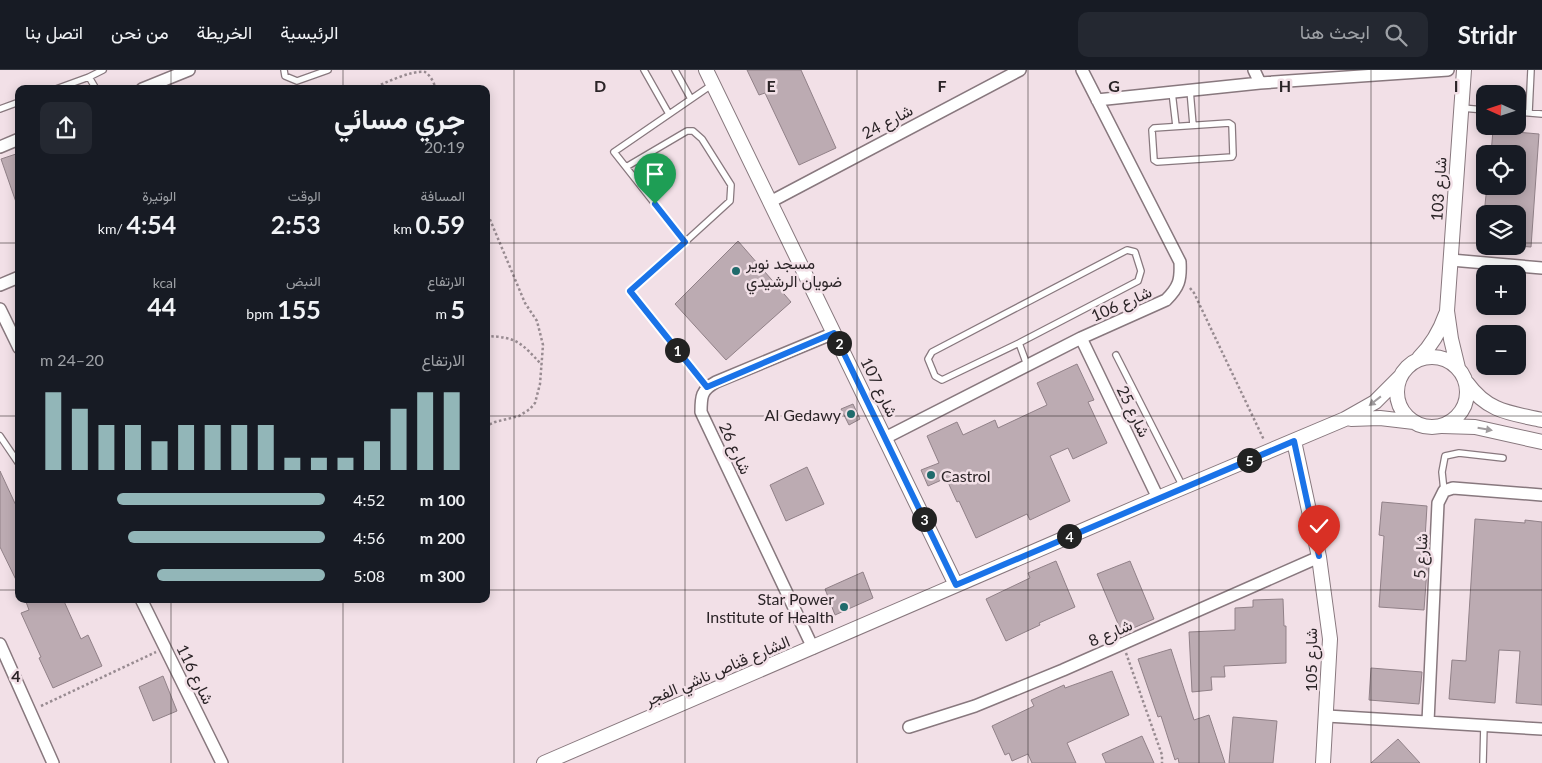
<!DOCTYPE html>
<html lang="ar">
<meta charset="utf-8">
<style>
:root{--surface:#171b24;--page:#242831;--text:#f1f3f6;--muted:#9ea1a6;--line:#363941;--accent:#92b6b8}
body{margin:0;font-family:Lato,Vazirmatn,sans-serif;background:var(--page);color:var(--text);direction:rtl;height:100vh;display:flex;flex-direction:column;font-size:19px;white-space:nowrap}
*{box-sizing:border-box;margin:0}
p{font-size:16px;color:var(--muted)}
.icon{flex:none;width:28px;height:28px;fill:none;stroke:currentColor;stroke-width:2;stroke-linecap:round;stroke-linejoin:round}
.map{position:relative;flex:1;overflow:hidden;direction:ltr}
.side{position:absolute;left:15px;top:15px;width:475px;height:518px;display:flex;flex-direction:column;background:var(--surface);border-radius:10px;box-shadow:0 2px 12px #0003;direction:rtl}
.side>*{flex:none}
.needle{width:32px;rotate:273deg}
.controls{position:absolute;left:1476px;top:15px;display:grid;gap:10px}
.controls a{display:grid;place-items:center;width:50px;height:50px;border-radius:10px;background:var(--surface);box-shadow:0 2px 12px #0003;font-size:25px}
.pin{position:absolute;display:grid;place-items:center;width:42px;height:42px;color:#fff;margin:-51px -21px;border-radius:50% 50% 50% 0;rotate:-45deg;box-shadow:0 0 5px #0007}
.pin .icon{rotate:45deg}
.km{position:absolute;width:25px;height:25px;margin:-12px;border-radius:50%;background:#222;color:#fff;font-size:14px;line-height:25px;text-align:center}
.round{display:grid;place-items:center;flex:none;width:52px;height:52px;border-radius:10px;background:var(--page)}
.summary{display:flex;align-items:center;justify-content:space-between;height:85px;padding:0 25px}
h1{font-size:28px;font-weight:700;line-height:38px}
.figures{display:grid;grid-template-columns:repeat(3,1fr);gap:8px;height:85px;padding:5px 25px}
.figures div{display:grid;align-content:center}
.figures b{font-size:25px;font-weight:700}
.figures small{font-size:14px;font-weight:400}
.figures p{font-size:14px}
.chart{height:140px;padding:10px 25px}
.chart p{display:flex;justify-content:space-between}
.chart svg{width:100%;height:90px;margin-top:5px;stroke:var(--accent);stroke-width:6}
ul{padding:0 25px;list-style:none;font-size:16px}
li{display:grid;grid-template-columns:80px 60px 1fr;align-items:center;height:38px}
li i{height:12px;border-radius:6px;background:var(--accent)}
header{display:flex;align-items:center;gap:30px;box-sizing:border-box;height:70px;padding:0 25px;background:var(--surface);border-bottom:1px solid var(--line)}
header strong{font-size:24px}
nav{display:flex;gap:28px;margin-inline-start:auto;font-size:18px}
.search{width:350px;height:45px;background:var(--page);display:flex;align-items:center;gap:12px;box-sizing:border-box;padding:0 18px;border-radius:10px;color:var(--muted);font-size:19px}
.map>svg:first-child{display:block}
</style>
<header>
<strong>Stridr</strong>
<div class="search"><svg class="icon" aria-label="search" viewBox="0 0 24 24"><circle cx="10" cy="10" r="6"/><path d="M15 15l6 6"/></svg>ابحث هنا</div>
<nav><a>الرئيسية</a><a>الخريطة</a><a>من نحن</a><a>اتصل بنا</a></nav>
</header>
<div class="map">
<svg width="1542" height="693" viewBox="0 0 1542 693">
<rect width="100%" height="100%" fill="#f2e0e7"/>
<path fill="#bcabb2" stroke="#918188" d="M747,0H801L836,78L799,95L765,23L759,25Z
M1493,60L1539,64L1531,177L1518,176V144H1484L1487,116H1518V84H1491Z
M19,83V134L17,135L1,89Z
M738,171L791,232L726,290L675,234Z
M1077,294L1094,330L1088,332L1107,373L1073,389L1068,378L1050,386L1070,431L1030,450L1027,444L976,468L959,431L957,432L946,408L928,416L921,400L939,393L927,366L957,352L963,365L995,350L998,358L1047,335L1037,313Z
M853,334L860,349L849,355L841,339Z
M807,397L824,434L786,451L770,415Z
M0,401L19,442V516L0,477Z
M1382,432L1427,436L1424,485L1428,486L1424,540L1379,537L1384,466L1379,465Z
M1475,449L1525,453V450L1542,452V635L1516,633L1520,581L1499,580L1495,633L1449,629L1452,590L1466,591Z
M1056,491L1075,537L1039,553L1040,555L1006,571L986,529L1030,508L1028,503Z
M1130,491L1154,549L1122,563L1097,504Z
M863,502L873,528L835,545L825,519Z
M25,529H63L81,569L88,565L102,596L53,618L39,588L41,587L21,543L29,540Z
M1283,529L1284,556H1286V593L1224,596L1225,607H1211L1212,620L1192,622L1189,562L1235,560V538L1253,537V530Z
M1171,579L1194,650L1209,645L1225,693H1179L1178,688L1175,690L1161,646L1158,647L1138,589Z
M1371,598L1422,602L1419,634L1369,630Z
M1112,601L1129,645L1067,673L1076,693H1032L1028,684L1012,691L1009,683L1005,685L992,656L1034,636L1031,630L1064,615L1065,618Z
M163,606L177,641L153,651L139,617Z
M1233,647L1277,651L1273,693H1229Z
M1142,666L1154,693H1106L1102,684Z
M1398,669L1420,693H1371Z"/>
<g fill="none" stroke-linecap="round" stroke-linejoin="round">
<defs>
<path id="service" d="M284,0L285,6L297,11L328,0
M644,0L669,44
M675,0L691,29
M89,7L96,19
M56,19L89,7L103,0
M1190,20L1193,55
M1172,22L1176,56
M1462,38L1485,40
M0,39L19,32
M1518,42L1542,44
M1529,42L1531,0
M1229,53L1232,55L1233,85L1232,87L1157,92L1154,90L1152,60L1154,58Z
M626,97L687,61H693L702,69L731,115L730,131L685,172
M1127,180L1135,182L1141,201L1138,211L1019,273L942,310L935,306L928,289L932,282Z
M1019,273L1027,295
M1116,285L1183,417
M707,317L630,221L685,172L614,82L713,14
M0,366L19,394
M1444,421L1442,402L1445,386L1459,383L1503,388
M1483,693L1484,655"/>
<path id="minor" d="M1254,0L1260,13
M142,19L189,0
M1097,30L1260,13L1448,0
M0,77L19,69
M770,132L1020,0
M1451,190L1542,198
M0,215L19,207
M0,239L19,278
M1081,268L1158,428
M885,368L1081,268L1166,230C1179,217 1181,210 1180,192L1082,0
M141,529L222,693
M0,574L53,693
M813,578L701,342C701,327 701,320 716,312L834,263
M1327,646L1542,659
M1428,652L1438,433L1444,421L1453,418L1542,425
M909,657L975,636L1063,600L1319,487"/>
<path id="tertiary" d="M706,0L956,515
M1397 322a35 35 0 1 1 70 0a35 35 0 1 1-70 0Z
M1419,288C1432,275 1440,261 1446,244
M1458,298L1451,269L1447,241L1464,0
M1467,313C1488,342 1510,343 1542,350
M1351,349L1380,348L1414,352
M1442,356L1475,357L1542,372
M1294,371L1319,487L1330,569L1323,693
M544,693L1158,428L1345,349L1375,332L1400,307"/>
</defs>
<use href="#service" stroke="#88787e" stroke-width="8"/>
<use href="#minor" stroke="#88787e" stroke-width="14"/>
<use href="#tertiary" stroke="#88787e" stroke-width="16"/>
<path stroke="#988b91" stroke-width="2.5" stroke-dasharray="2.5 2.5" stroke-linecap="butt" d="M372,19C384,13 412,0 425,2C431,6 434,13 436,19
M486,140L525,233L537,251L543,275L540,314L535,333L530,339L519,346L495,352L486,356
M1190,218L1194,223L1264,370
M486,266C518,267 521,273 542,295
M1126,583L1162,685V693
M41,636L156,582"/>
<use href="#service" stroke="#fff" stroke-width="5.5"/>
<use href="#minor" stroke="#fff" stroke-width="11"/>
<use href="#tertiary" stroke="#fff" stroke-width="14"/>
</g>
<defs><path id="oneway-solid" d="M-6-.8H1V-3.2L6.5 0L1 3.2V.8H-6Z" transform="scale(1.25)"/></defs>
<g fill="#a09c9e">
<use href="#oneway-solid" transform="translate(1375 331) rotate(142)"/>
<use href="#oneway-solid" transform="translate(1485 359) rotate(10)"/>
</g>
<g fill="none" stroke-linecap="round" stroke-linejoin="round">
<defs>
<path id="route" d="M655,134L685,172L630,221L707,317L834,263L956,515L1294,371L1319,486"/>
</defs>
<use href="#route" stroke="#fff" stroke-width="10"/>
<use href="#route" stroke="#1a73e8" stroke-width="6"/>
</g>
<path fill="none" stroke="#2b2427" stroke-width="1" stroke-opacity="0.55" d="M171,0V19M343,0V19M514,0V693M685,0V693M857,0V693M1028,0V693M1199,0V693M1371,0V693M0,173H19M486,173H1485M1518,173H1542M0,346H19M486,346H1542M0,520H19M486,520H1542M171,529V693M343,529V693"/>
<g fill="#1f6b6c" stroke="#f2e0e7" stroke-width="2">
<circle cx="736" cy="201" r="5"/>
<circle cx="851" cy="344" r="5"/>
<circle cx="931" cy="405" r="5"/>
<circle cx="844" cy="537" r="5"/>
</g>
<g text-anchor="middle" dominant-baseline="central" stroke-width="5" stroke-linejoin="round" paint-order="stroke">
<g font-size="16" fill="#2b2427" stroke="#f2e0e7">
<text transform="translate(887 51) rotate(-28)">شارع 24</text>
<text transform="translate(1438 119) rotate(-86)">شارع 103</text>
<text transform="translate(1121 233) rotate(-24)">شارع 106</text>
<text transform="translate(880 317) rotate(64)">شارع 107</text>
<text transform="translate(1134 341) rotate(64)">شارع 25</text>
<text transform="translate(736 378) rotate(65)">شارع 26</text>
<text transform="translate(1420 486) rotate(-87)">شارع 5</text>
<text transform="translate(1110 562) rotate(-23)">شارع 8</text>
<text transform="translate(1310 590) rotate(-90)">شارع 105</text>
<text transform="translate(717 600) rotate(-23)">الشارع قناص ناشي الفجر</text>
<text transform="translate(196 604) rotate(64)">شارع 116</text>
</g>
<g font-size="16" fill="#2b2427" stroke="#f2e0e7" text-anchor="start">
<text x="746" y="192">مسجد نوير<tspan x="746" dy="18">ضويان الرشيدي</tspan></text>
<text x="841" y="344" text-anchor="end">Al Gedawy</text>
<text x="941" y="405">Castrol</text>
<text x="834" y="528" text-anchor="end">Star Power<tspan x="834" dy="18">Institute of Health</tspan></text>
</g>
</g>
<g font-size="16" text-anchor="middle" font-weight="bold" fill="#2b2427" stroke="#f2e0e7" stroke-width="5" stroke-linejoin="round" paint-order="stroke">
<text x="600" y="22">D</text>
<text x="771" y="22">E</text>
<text x="942" y="22">F</text>
<text x="1114" y="22">G</text>
<text x="1285" y="22">H</text>
<text x="1456" y="22">I</text>
<text x="16" y="612">4</text>
</g>
</svg>
<div class="controls">
<a><svg class="needle" viewBox="-14 -14 28 28"><path d="M0-13l5 13h-10z" fill="#e53935"/><path d="M0 13l5-13h-10z" fill="#9ea1a6"/></svg></a>
<a><svg class="icon" aria-label="locate" viewBox="0 0 24 24"><circle cx="12" cy="12" r="6"/><path d="M12 2v4M12 18v4M2 12h4M18 12h4"/></svg></a>
<a><svg class="icon" aria-label="layers" viewBox="0 0 24 24"><path d="M12 4l9 5-9 5-9-5zM3 14l9 5 9-5"/></svg></a>
<a>+</a>
<a>−</a>
</div>
<div class="pin" style="left:655px;top:134px;background:#1e9e55"><svg class="icon" aria-label="arrive" viewBox="0 0 24 24"><path d="M6 21V4h12l-3 4 3 4H6"/></svg></div>
<div class="pin" style="left:1319px;top:486px;background:#d93025"><svg class="icon" aria-label="check" viewBox="0 0 24 24"><path d="M5 12l5 5 9-10"/></svg></div>
<b class="km" style="left:677px;top:280px">1</b>
<b class="km" style="left:839px;top:273px">2</b>
<b class="km" style="left:924px;top:449px">3</b>
<b class="km" style="left:1069px;top:466px">4</b>
<b class="km" style="left:1249px;top:390px">5</b>
<section class="side">
<div class="summary"><div><h1>جري مسائي</h1><p>20:19</p></div><a class="round"><svg class="icon" aria-label="share" viewBox="0 0 24 24"><path d="M12 15V3M7 8l5-5 5 5M5 13v7h14v-7"/></svg></a></div>
<div class="figures">
<div><p>المسافة</p><b>0.59<small> km</small></b></div>
<div><p>الوقت</p><b>2:53</b></div>
<div><p>الوتيرة</p><b>4:54<small> /km</small></b></div>
</div>
<div class="figures">
<div><p>الارتفاع</p><b>5<small> m</small></b></div>
<div><p>النبض</p><b>155<small> bpm</small></b></div>
<div><p>kcal</p><b>44</b></div>
</div>
<div class="chart"><p><span>الارتفاع</span>20–24 m</p>
<svg viewBox="0 0 160 44" preserveAspectRatio="none"><path d="M5 44V6M15 44V14M25 44V22M35 44V22M45 44V30M55 44V22M65 44V22M75 44V22M85 44V22M95 44V38M105 44V38M115 44V38M125 44V30M135 44V14M145 44V6M155 44V6"/></svg>
</div>
<ul>
<li><b>100 m</b>4:52<i style="width:73%"></i></li>
<li><b>200 m</b>4:56<i style="width:69%"></i></li>
<li><b>300 m</b>5:08<i style="width:59%"></i></li>
</ul>
</section>
</div>
